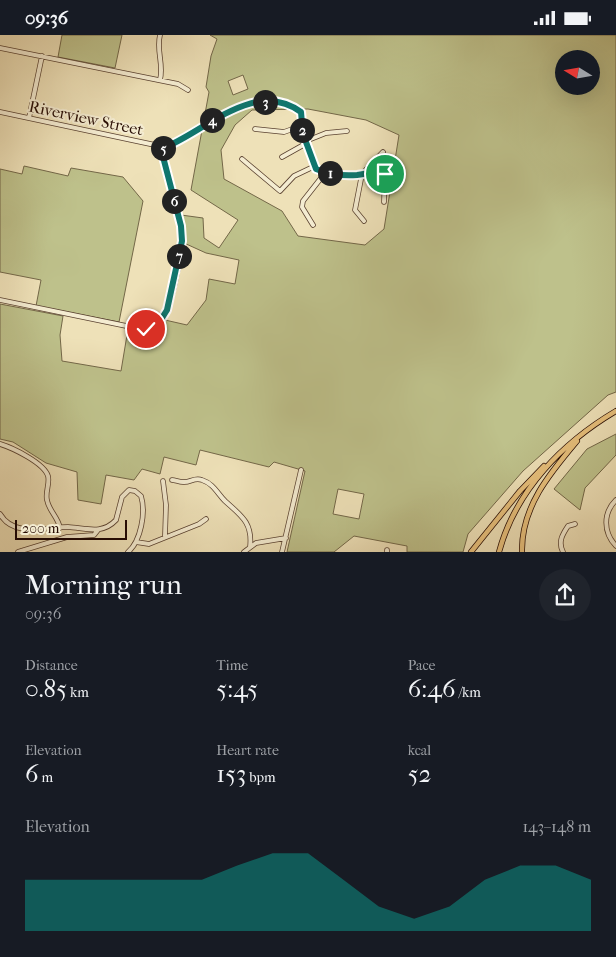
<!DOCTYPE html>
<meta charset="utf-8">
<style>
:root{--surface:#171b24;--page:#20242c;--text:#f1f3f6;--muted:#9ea1a6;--accent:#0f766e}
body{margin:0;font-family:"IM FELL French Canon",serif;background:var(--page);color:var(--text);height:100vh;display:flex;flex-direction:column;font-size:19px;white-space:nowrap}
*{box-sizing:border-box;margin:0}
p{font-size:16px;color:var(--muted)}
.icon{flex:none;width:28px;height:28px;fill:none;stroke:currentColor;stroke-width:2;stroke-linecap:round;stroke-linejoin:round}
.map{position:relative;height:517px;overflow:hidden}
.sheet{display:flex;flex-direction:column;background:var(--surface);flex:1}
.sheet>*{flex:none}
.needle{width:32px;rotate:281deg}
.tools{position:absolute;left:555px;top:15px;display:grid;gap:10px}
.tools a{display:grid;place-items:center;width:45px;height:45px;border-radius:50%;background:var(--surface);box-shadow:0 5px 20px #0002;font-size:25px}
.scale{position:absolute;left:15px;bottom:12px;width:112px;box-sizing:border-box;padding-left:5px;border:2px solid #280d04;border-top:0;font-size:14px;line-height:18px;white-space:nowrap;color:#280d04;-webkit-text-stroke:4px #f4ecd1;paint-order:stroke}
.pin{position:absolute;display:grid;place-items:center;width:42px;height:42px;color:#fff;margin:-21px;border:2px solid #fff;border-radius:50%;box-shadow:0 1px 5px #0007}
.km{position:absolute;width:25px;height:25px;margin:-12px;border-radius:50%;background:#222;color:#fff;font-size:14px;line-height:25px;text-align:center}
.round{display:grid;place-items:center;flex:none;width:52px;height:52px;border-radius:26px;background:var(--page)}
.overview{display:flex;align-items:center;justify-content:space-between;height:85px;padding:0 25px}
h1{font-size:28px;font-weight:600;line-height:38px}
.metrics{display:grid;grid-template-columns:repeat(3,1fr);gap:8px;height:85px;padding:5px 25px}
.metrics div{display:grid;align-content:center}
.metrics b{font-size:25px;font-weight:600}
.metrics small{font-size:14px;font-weight:400}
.metrics p{font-size:14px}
.chart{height:140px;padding:10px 25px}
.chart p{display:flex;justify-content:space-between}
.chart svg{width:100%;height:90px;margin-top:5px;fill:var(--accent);opacity:.7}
.status{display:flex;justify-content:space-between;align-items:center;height:35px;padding:0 25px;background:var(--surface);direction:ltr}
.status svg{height:14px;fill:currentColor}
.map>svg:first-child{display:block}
</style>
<div class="status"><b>09:36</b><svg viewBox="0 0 49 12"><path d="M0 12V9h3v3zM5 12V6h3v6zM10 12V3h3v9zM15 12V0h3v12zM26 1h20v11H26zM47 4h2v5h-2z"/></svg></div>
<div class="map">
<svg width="616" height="517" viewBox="0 0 616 517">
<rect width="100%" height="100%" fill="#eee1b8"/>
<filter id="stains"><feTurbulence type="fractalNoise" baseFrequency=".004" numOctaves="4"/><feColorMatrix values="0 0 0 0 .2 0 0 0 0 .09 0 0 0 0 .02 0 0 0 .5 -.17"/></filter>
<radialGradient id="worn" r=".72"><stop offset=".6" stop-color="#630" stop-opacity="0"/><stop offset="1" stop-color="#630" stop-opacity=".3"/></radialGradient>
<path fill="#bec18b" stroke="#736748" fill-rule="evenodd" d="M62,0H122L115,33L58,22Z
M210,0H616V357L608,360L523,436L468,499L463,517H407V511L354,501L334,517H287L305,436L274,427L269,432L200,415L196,430L164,422L160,439L142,434L134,445L106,440L101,469L78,465L77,437L46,428L13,407L0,404V269L63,281L60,300L62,326L121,336L128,294C144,297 155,300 165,285L187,290L206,265L209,244L235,249L239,225L206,218L184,208V194L181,180L203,183L204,203L219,213L238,185L191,155L209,57L206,52L211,21L217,4ZM564,24H591V51H564ZM243,40L248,54L233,60L228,46ZM308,74L366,85L399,100L384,194L365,210L298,201L282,176L224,144L221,115L235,90L252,75ZM338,454L364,459L359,484L333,479Z
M24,131L68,141L71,133L123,142L143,166L119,287L36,271L41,245L0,237V134L22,139Z
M616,399V420L585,453L580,475L554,454L587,414Z"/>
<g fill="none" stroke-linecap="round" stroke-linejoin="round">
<defs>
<path id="minor" d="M160,0C156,16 164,29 160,45
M0,13L178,49L188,55
M0,77L155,110L161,114C202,99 255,43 301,77L303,99L316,134C328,140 343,141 357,140C367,139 375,135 385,139L384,167
M29,83L42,21
M255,94L284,97L301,91
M306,106L326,98L347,96
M282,122L307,108
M242,124L280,156L294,141L315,131
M364,186L355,175L362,139L383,117
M313,190L302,172L303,166L325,138
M0,265L141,294C147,295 154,294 159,289C172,276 183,216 181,197C179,169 167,141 161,114
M0,409C13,413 44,428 48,441C50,449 45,457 47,465C49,476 58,482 60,493
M172,445C175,445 179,447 183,447C190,448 194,442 202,445C214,449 217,458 225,466C240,480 253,487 250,512
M163,446L166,470L165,501
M616,465C603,478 603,497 616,511
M0,479C14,503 46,492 68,492C86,493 102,500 116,485L122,462L129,455L135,456L141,461C146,477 141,506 128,517
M136,507L149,509L199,489L206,484
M18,517L67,502L94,500L98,495
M244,517L256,508L286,503
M282,517L301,435
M387,517V515
M563,517C558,507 562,500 568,491L575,489"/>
<path id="major" d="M471,517L520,456L544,431
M499,517C516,455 562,408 616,376
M522,517C521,472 550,438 577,406"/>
</defs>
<use href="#minor" stroke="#5a4231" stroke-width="5.5"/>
<use href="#major" stroke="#280d04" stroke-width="6"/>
<use href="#minor" stroke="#f4ecd1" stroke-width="4"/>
<use href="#major" stroke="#e7c07c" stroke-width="4.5"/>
</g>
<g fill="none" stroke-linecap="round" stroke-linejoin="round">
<defs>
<path id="route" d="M146,294L157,291L167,275L182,206L181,191L161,114C203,99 254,42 301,77L303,99L316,134C328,139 344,141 357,140C367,139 375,135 385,139"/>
</defs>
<use href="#route" stroke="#fff" stroke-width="10"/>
<use href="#route" stroke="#0f766e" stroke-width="6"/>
</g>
<g text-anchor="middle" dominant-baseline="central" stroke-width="4" stroke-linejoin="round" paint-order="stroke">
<g font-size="16" fill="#280d04" stroke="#f4ecd1">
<text transform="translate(86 83) rotate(12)">Riverview Street</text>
</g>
</g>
<rect width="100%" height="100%" filter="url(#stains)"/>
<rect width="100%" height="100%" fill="url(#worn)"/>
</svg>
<div class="tools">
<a><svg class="needle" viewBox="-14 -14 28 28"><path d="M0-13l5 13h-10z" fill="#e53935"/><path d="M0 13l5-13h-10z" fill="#9ea1a6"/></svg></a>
</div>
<div class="scale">200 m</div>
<div class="pin" style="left:385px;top:139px;background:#1e9e55"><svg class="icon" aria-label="arrive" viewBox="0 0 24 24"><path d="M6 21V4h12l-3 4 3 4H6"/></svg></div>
<div class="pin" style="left:146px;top:294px;background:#d93025"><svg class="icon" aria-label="check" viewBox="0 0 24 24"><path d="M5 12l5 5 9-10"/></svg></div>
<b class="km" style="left:330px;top:138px">1</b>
<b class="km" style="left:302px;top:95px">2</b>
<b class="km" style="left:265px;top:67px">3</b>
<b class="km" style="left:212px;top:85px">4</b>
<b class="km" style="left:163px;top:113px">5</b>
<b class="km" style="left:174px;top:166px">6</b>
<b class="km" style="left:179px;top:221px">7</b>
</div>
<section class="sheet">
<div class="overview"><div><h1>Morning run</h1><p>09:36</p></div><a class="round"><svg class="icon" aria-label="share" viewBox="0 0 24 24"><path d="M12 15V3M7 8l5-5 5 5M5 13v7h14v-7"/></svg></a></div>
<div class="metrics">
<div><p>Distance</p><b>0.85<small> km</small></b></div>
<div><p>Time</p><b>5:45</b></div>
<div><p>Pace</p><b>6:46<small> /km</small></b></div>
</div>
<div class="metrics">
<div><p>Elevation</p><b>6<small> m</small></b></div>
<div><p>Heart rate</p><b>153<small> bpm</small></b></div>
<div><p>kcal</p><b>52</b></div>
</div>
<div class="chart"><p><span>Elevation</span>143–148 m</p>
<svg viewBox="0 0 160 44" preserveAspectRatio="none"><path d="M0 44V19L10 19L20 19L30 19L40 19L50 19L60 12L70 6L80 6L90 19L100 32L110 38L120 32L130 19L140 12L150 12L160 19V44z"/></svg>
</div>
</section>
